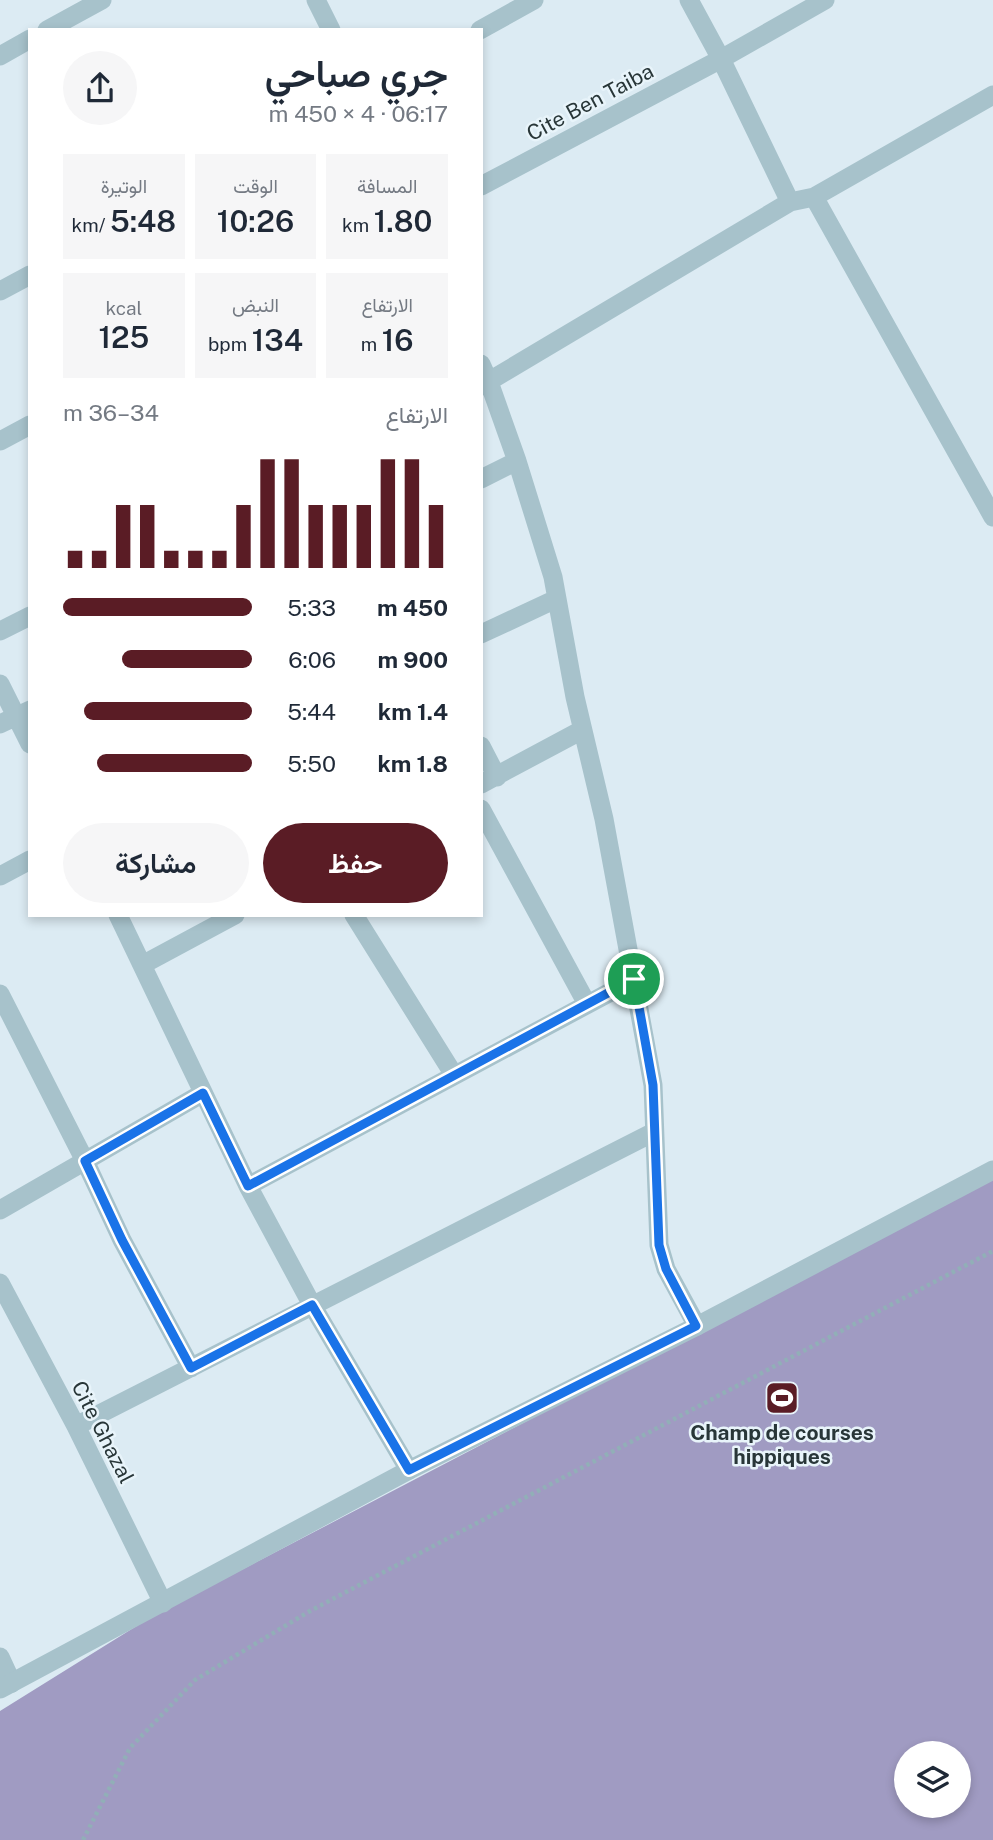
<!DOCTYPE html>
<html lang="ar">
<meta charset="utf-8">
<style>
:root{--surface:#fff;--page:#f6f6f7;--text:#1f2937;--muted:#747a83;--accent:#5a1c25}
body{margin:0;font-family:"Public Sans",Vazirmatn,sans-serif;background:var(--page);color:var(--text);direction:rtl;height:100vh;display:flex;flex-direction:column;font-size:26px;white-space:nowrap}
*{box-sizing:border-box;margin:0}
p{font-size:23px;color:var(--muted)}
.icon{flex:none;width:38px;height:38px;fill:none;stroke:currentColor;stroke-width:2;stroke-linecap:round;stroke-linejoin:round}
.map{position:relative;flex:1;overflow:hidden;direction:ltr}
.details{position:absolute;left:28px;top:28px;width:455px;height:889px;display:flex;flex-direction:column;background:var(--surface);border-radius:0px;box-shadow:0 4px 10px #0003;direction:rtl}
.details>*{flex:none}
.controls{position:absolute;left:894px;top:1741px;display:grid;gap:14px}
.controls a{display:grid;place-items:center;width:77px;height:77px;border-radius:50%;background:var(--surface);box-shadow:0 4px 10px #0003;font-size:35px}
.pin{position:absolute;display:grid;place-items:center;width:60px;height:60px;color:#fff;margin:-30px;border:4px solid #fff;border-radius:50%;box-shadow:0 2px 7px #0007}
.round{display:grid;place-items:center;flex:none;width:74px;height:74px;border-radius:37px;background:var(--page)}
.headline{display:flex;align-items:center;justify-content:space-between;height:119px;padding:0 35px}
h1{font-size:38px;font-weight:600;line-height:52px}
.figures{display:grid;grid-template-columns:repeat(3,1fr);gap:10px;height:119px;padding:7px 35px}
.figures div{display:grid;align-content:center;border-radius:0px;background:var(--page);text-align:center}
.figures b{font-size:30px;font-weight:600}
.figures small{font-size:19px;font-weight:400}
.figures p{font-size:19px}
.chart{height:196px;padding:14px 35px}
.chart p{display:flex;justify-content:space-between}
.chart svg{width:100%;height:126px;margin-top:7px;stroke:var(--accent);stroke-width:6}
.primary-button{display:flex;gap:14px;margin-top:auto;padding:14px 35px}
.primary-button a{flex:1;height:80px;border-radius:42px;background:var(--accent);color:#fff;font-size:28px;font-weight:600;line-height:80px;text-align:center}
.primary-button a+a{background:var(--page);color:var(--text)}
ul{padding:0 35px;list-style:none;font-size:23px}
li{display:grid;grid-template-columns:112px 84px 1fr;align-items:center;height:52px}
li i{height:18px;border-radius:9px;background:var(--accent)}
.map>svg:first-child{display:block}
</style>
<div class="map">
<svg width="993" height="1840" viewBox="0 0 993 1840">
<rect width="100%" height="100%" fill="#dcebf3"/>
<path fill="#a09bc2" fill-rule="evenodd" d="M993,1178V1840H0V1711L151,1617ZM906,1754H959V1806H906Z"/>
<g fill="none" stroke-linecap="round" stroke-linejoin="round">
<path stroke="#91afb7" stroke-width="4.5" stroke-dasharray="3.5 3.5" stroke-linecap="butt" d="M83,1840L130,1748L195,1680L310,1611L993,1251"/>
<path stroke="#a7c2cb" stroke-width="19" d="M316,0L331,30
M689,0L721,59L790,202
M480,30L534,0
M481,186L721,59L825,0
M814,197L993,517
M0,291L30,275
M481,364L489,382L517,461L553,577L575,697L604,819L653,1085L659,1245L666,1269L697,1326
M481,386L790,202L814,197L993,95
M0,441L30,425
M481,479L517,461
M0,631L30,616
M481,634L556,599
M0,684L30,744
M0,724L30,710
M481,746L497,777
M481,784L582,730
M481,809L587,1004
M0,876L30,860
M118,915L248,1186L312,1305L409,1470
M354,915L454,1075
M142,965L235,915
M0,994L85,1161L122,1240L191,1368
M248,1186L633,980
M0,1210L203,1093
M0,1283L76,1426L163,1603
M76,1426L654,1132
M0,1657L12,1683"/>
<path stroke="#a7c2cb" stroke-width="19" d="M47,30L102,0
M0,56L30,39
M0,1689L409,1470L697,1326L993,1170"/>
</g>
<g fill="none" stroke-linecap="round" stroke-linejoin="round">
<defs>
<path id="route" d="M634,979L653,1085L659,1245L666,1269L696,1326L409,1470L312,1305L191,1368L122,1240L85,1161L203,1093L248,1186Z"/>
</defs>
<use href="#route" stroke="#fff" stroke-width="14"/>
<use href="#route" stroke="#1a73e8" stroke-width="9"/>
</g>
<defs>
<symbol id="stadium-square" viewBox="-11 -11 22 22"><rect x="-9" y="-9" width="18" height="18" rx="4" fill="#5a1c25" stroke="#e8f4fa"/><path d="M0-5a6.5 5 0 1 0 0 10a6.5 5 0 1 0 0-10ZM-3.5-1.8h7v3.6h-7Z" fill="#fff"/></symbol>
</defs>
<g fill-rule="evenodd">
<use href="#stadium-square" x="763" y="1379" width="38" height="38"/>
</g>
<g text-anchor="middle" dominant-baseline="central" stroke-width="5" stroke-linejoin="round" paint-order="stroke">
<g font-size="21" fill="#283638" stroke="#e8f4fa">
<text transform="translate(590 102) rotate(-28)">Cite Ben Taiba</text>
<text transform="translate(103 1432) rotate(63)">Cite Ghazal</text>
</g>
<g font-size="21" font-weight="bold" fill="#283638" stroke="#e8f4fa">
<text x="782" y="1432">Champ de courses<tspan x="782" dy="24">hippiques</tspan></text>
</g>
</g>
</svg>
<div class="controls">
<a><svg class="icon" aria-label="layers" viewBox="0 0 24 24"><path d="M12 4l9 5-9 5-9-5zM3 14l9 5 9-5"/></svg></a>
</div>
<div class="pin" style="left:634px;top:979px;background:#1e9e55"><svg class="icon" aria-label="arrive" viewBox="0 0 24 24"><path d="M6 21V4h12l-3 4 3 4H6"/></svg></div>
<section class="details">
<div class="headline"><div><h1>جري صباحي</h1><p>06:17 · 4 × 450 m</p></div><a class="round"><svg class="icon" aria-label="share" viewBox="0 0 24 24"><path d="M12 15V3M7 8l5-5 5 5M5 13v7h14v-7"/></svg></a></div>
<div class="figures">
<div><p>المسافة</p><b>1.80<small> km</small></b></div>
<div><p>الوقت</p><b>10:26</b></div>
<div><p>الوتيرة</p><b>5:48<small> /km</small></b></div>
</div>
<div class="figures">
<div><p>الارتفاع</p><b>16<small> m</small></b></div>
<div><p>النبض</p><b>134<small> bpm</small></b></div>
<div><p>kcal</p><b>125</b></div>
</div>
<div class="chart"><p><span>الارتفاع</span>34–36 m</p>
<svg viewBox="0 0 160 44" preserveAspectRatio="none"><path d="M5 44V38M15 44V38M25 44V22M35 44V22M45 44V38M55 44V38M65 44V38M75 44V22M85 44V6M95 44V6M105 44V22M115 44V22M125 44V22M135 44V6M145 44V6M155 44V22"/></svg>
</div>
<ul>
<li><b>450 m</b>5:33<i style="width:100%"></i></li>
<li><b>900 m</b>6:06<i style="width:69%"></i></li>
<li><b>1.4 km</b>5:44<i style="width:89%"></i></li>
<li><b>1.8 km</b>5:50<i style="width:82%"></i></li>
</ul>
<div class="primary-button"><a>حفظ</a><a>مشاركة</a></div>
</section>
</div>
